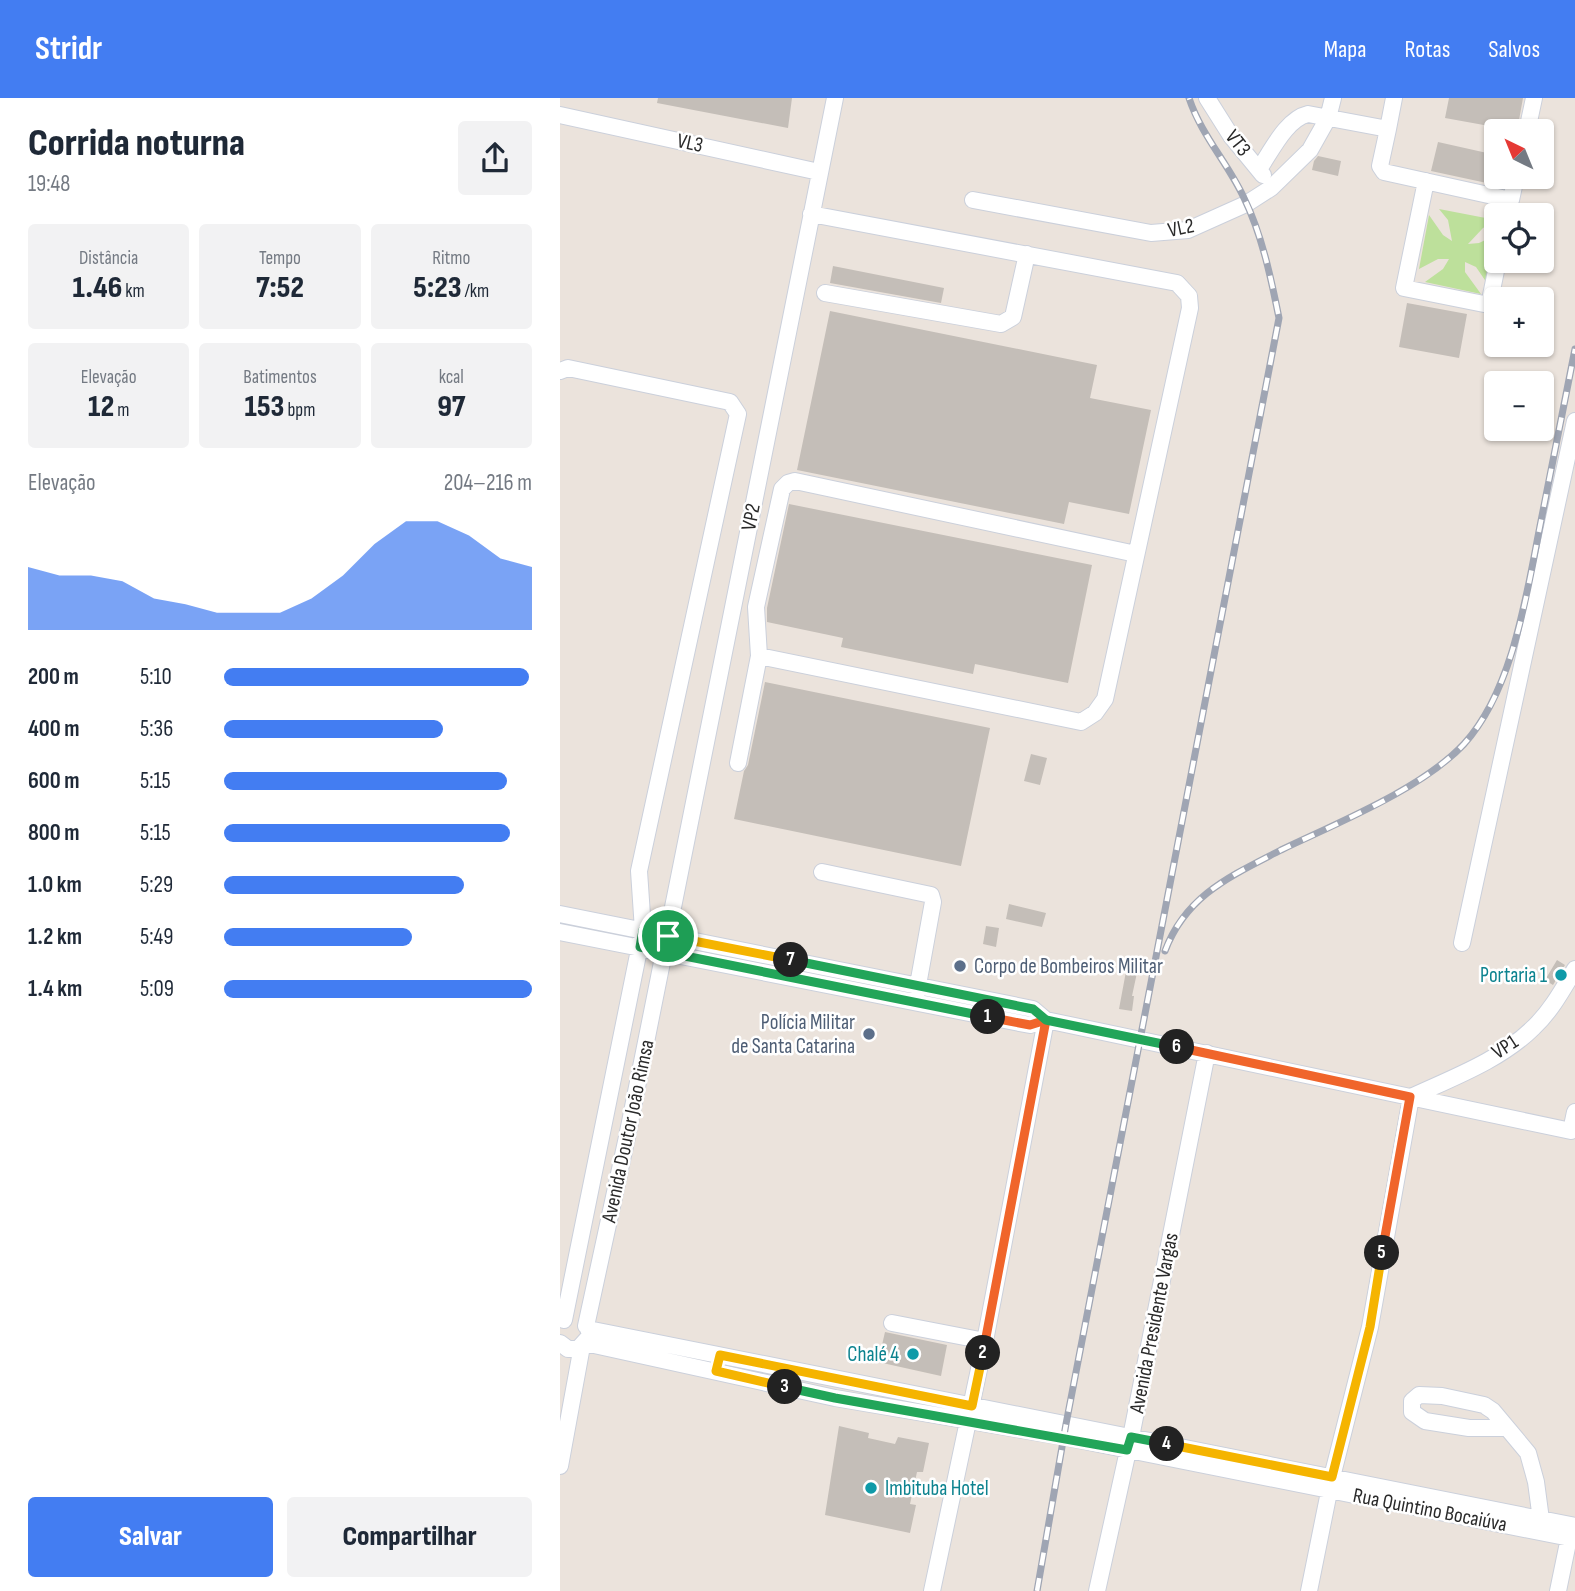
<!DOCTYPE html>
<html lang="pt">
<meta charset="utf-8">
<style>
:root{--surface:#fff;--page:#f2f2f3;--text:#1f2937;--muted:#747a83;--accent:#437df2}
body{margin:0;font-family:"Sofia Sans Condensed",sans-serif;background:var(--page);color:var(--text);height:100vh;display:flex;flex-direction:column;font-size:26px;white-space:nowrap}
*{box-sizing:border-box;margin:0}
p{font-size:23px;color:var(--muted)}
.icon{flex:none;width:38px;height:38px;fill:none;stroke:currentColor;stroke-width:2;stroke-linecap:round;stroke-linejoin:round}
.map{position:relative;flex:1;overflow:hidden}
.sheet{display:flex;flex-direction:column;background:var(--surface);width:560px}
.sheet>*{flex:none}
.needle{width:46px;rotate:317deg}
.controls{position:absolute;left:924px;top:21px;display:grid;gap:14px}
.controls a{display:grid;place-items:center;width:70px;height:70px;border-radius:7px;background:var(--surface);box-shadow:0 2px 5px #0004;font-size:35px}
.pin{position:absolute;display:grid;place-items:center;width:60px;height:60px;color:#fff;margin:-30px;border:4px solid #fff;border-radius:50%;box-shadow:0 2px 7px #0007}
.km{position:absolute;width:35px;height:35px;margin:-18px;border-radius:50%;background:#222;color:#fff;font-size:19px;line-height:35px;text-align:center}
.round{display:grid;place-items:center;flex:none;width:74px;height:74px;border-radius:7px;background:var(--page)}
.overview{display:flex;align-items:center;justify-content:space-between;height:119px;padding:0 28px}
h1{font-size:38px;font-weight:800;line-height:52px}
.metrics{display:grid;grid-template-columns:repeat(3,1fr);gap:10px;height:119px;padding:7px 28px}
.metrics div{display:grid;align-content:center;border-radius:7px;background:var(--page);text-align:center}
.metrics b{font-size:30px;font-weight:800}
.metrics small{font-size:19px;font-weight:400}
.metrics p{font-size:19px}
.chart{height:196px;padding:14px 28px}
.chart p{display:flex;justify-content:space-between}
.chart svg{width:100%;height:126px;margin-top:7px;fill:var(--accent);opacity:.7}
.primary-button{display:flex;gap:14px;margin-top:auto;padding:14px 28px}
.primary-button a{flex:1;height:80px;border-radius:7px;background:var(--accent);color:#fff;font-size:28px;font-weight:800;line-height:80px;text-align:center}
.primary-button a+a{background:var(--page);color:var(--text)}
ul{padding:0 28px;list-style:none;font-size:23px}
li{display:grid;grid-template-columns:112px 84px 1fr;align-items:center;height:52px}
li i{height:18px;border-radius:9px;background:var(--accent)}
header{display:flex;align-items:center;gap:42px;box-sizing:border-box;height:98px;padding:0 35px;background:var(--accent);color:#fff}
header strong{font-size:33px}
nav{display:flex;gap:38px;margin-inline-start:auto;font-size:24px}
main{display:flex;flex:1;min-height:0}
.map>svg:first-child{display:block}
</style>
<header>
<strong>Stridr</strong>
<nav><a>Mapa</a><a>Rotas</a><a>Salvos</a></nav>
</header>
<main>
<section class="sheet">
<div class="overview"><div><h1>Corrida noturna</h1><p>19:48</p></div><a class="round"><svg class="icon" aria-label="share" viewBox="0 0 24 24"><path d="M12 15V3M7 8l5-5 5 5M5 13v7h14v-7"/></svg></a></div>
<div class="metrics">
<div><p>Distância</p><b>1.46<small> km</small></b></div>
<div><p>Tempo</p><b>7:52</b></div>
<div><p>Ritmo</p><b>5:23<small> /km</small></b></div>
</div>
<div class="metrics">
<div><p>Elevação</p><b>12<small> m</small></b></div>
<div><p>Batimentos</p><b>153<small> bpm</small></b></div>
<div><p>kcal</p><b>97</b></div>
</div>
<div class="chart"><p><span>Elevação</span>204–216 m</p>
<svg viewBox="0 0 160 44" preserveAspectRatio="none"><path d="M0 44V22L10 25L20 25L30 27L40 33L50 35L60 38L70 38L80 38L90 33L100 25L110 14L120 6L130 6L140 11L150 19L160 22V44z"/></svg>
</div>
<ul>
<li><b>200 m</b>5:10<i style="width:99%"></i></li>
<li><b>400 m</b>5:36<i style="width:71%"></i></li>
<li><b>600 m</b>5:15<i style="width:92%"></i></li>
<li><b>800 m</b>5:15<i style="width:93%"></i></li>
<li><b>1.0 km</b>5:29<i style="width:78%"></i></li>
<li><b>1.2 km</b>5:49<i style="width:61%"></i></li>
<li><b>1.4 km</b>5:09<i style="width:100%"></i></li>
</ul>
<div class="primary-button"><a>Salvar</a><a>Compartilhar</a></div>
</section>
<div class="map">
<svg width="1015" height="1493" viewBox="0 0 1015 1493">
<rect width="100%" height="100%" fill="#ebe3dc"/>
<path fill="#bde09b" d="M879,111L936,122L923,130L908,146L919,145L936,137V157L929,188L916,169L905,164V174L921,196L865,184L883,171L889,161H878L859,171L869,117L883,137L892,143L888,122Z"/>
<path fill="#c4beb8" d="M98,0H232L228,30L97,5Z
M889,0H963L957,33L885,20Z
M878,44L936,57V87L871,73Z
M758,58L781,63L778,78L752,72L754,63Z
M273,168L384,190L381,205L270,185Z
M847,205L907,216L899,260L839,249Z
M270,213L537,267L530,300L591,312L569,416L509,404L504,426L237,372Z
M229,406L532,467L508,585L415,566L413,576L281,549L283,540L207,524V510Z
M205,584L430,630L401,768L174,721L184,673L188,667Z
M471,656L487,660L480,687L464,683Z
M449,806L486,815L482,829L446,821Z
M426,828L439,830L436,849L423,846Z
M997,862L1005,867L993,887L985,882Z
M567,868L578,870L572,898H574L572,913L559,911Z
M325,1234L387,1247L381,1278L318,1264Z
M279,1328L309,1335L308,1340L335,1346L338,1339L369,1345L363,1374H357L350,1406L356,1407L350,1435L265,1417Z"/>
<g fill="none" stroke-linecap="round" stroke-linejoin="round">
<defs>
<path id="minor" d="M647,0L671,38L703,77
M0,17L259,74
M828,31L820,68L824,74L951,102L956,79
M967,33L974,0
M699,71C711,54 726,21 748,16L828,31L834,0
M866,83L844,190L929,207L938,163
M413,102L591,135L628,132L686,106L711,90L750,52L768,20L773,0
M265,195L441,226L453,219L467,156
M0,273L8,270L170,304L178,316L79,773L83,832L4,1222
M199,558L196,509L222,391L228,385L235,383L576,456
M178,665L199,558L521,624L535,615L545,601L630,210L629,198L617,185L251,116
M262,774L371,797L373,804L356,898
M0,816L473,911L486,922
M0,834L470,927L486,922L1011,1033L1015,1014
M902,845L1015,323
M851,999C892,980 941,962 974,929C991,913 1003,891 1015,871
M332,1225L425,1243
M26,1228L67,1039L275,0
M28,1231L1015,1428
M0,1245L8,1251H18L27,1241
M25,1245L275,1300L504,1339L1015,1441
M946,1330H909L865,1323L852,1314V1303L859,1297L882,1298L924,1307L933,1313L968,1355L976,1384L982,1429
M0,1368L22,1248
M372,1493L425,1243L486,922
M537,1493L571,1339L647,955
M749,1493L772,1379L810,1229L851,999
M998,1493L1011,1430"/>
</defs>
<use href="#minor" stroke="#cbd0db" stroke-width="18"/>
<use href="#minor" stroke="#fff" stroke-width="16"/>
<defs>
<path id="rail" d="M605,853C626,797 671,778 721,752C777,725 862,691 904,646C954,591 967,493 981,423C992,366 1004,308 1015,251
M477,1493L506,1326L719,220C711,180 702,137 684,100C668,65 641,37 629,0"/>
</defs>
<use href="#rail" stroke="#9fa5b3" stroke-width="7"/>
<use href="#rail" stroke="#fff" stroke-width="4.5" stroke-dasharray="13" stroke-linecap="butt"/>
</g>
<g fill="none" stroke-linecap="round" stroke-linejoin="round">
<defs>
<path id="split-1" d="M108,838L83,832L80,849L428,919"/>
<path id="split-2" d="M423,1255L486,922L470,927L428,919"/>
<path id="split-3" d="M225,1289L156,1273L160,1257L412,1308L423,1255"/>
<path id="split-4" d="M225,1289L275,1300L567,1352L571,1339L607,1346"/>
<path id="split-5" d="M607,1346L772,1379L810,1229L822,1155"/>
<path id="split-6" d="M617,949L850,999L822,1155"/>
<path id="split-7" d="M231,862L473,911L486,922L617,949"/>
<path id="split-8" d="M108,838L231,862"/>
</defs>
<use href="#split-1" stroke="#fff" stroke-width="14"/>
<use href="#split-2" stroke="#fff" stroke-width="14"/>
<use href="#split-3" stroke="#fff" stroke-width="14"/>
<use href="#split-4" stroke="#fff" stroke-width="14"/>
<use href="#split-5" stroke="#fff" stroke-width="14"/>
<use href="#split-6" stroke="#fff" stroke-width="14"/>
<use href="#split-7" stroke="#fff" stroke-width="14"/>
<use href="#split-8" stroke="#fff" stroke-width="14"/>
<use href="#split-1" stroke="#22a559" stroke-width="9"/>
<use href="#split-2" stroke="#f0652b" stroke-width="9"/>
<use href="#split-3" stroke="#f5b400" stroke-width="9"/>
<use href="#split-4" stroke="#22a559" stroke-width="9"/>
<use href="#split-5" stroke="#f5b400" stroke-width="9"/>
<use href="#split-6" stroke="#f0652b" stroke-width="9"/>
<use href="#split-7" stroke="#22a559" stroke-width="9"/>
<use href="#split-8" stroke="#f5b400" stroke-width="9"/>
</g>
<g fill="#5c6f8a" stroke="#fff" stroke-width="2.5">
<circle cx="400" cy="868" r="7"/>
<circle cx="309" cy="936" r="7"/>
</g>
<g fill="#0f9aa8" stroke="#fff" stroke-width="2.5">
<circle cx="1001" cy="877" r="7"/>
<circle cx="353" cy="1256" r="7"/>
<circle cx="311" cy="1390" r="7"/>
</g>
<g text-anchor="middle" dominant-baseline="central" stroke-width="5" stroke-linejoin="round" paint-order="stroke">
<g font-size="21" fill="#2a2a2a" stroke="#fff">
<text transform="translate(130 45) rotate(12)">VL3</text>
<text transform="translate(678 45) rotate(51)">VT3</text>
<text transform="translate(621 130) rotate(-12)">VL2</text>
<text transform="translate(191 419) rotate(-79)">VP2</text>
<text transform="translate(945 949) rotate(-33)">VP1</text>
<text transform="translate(68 1033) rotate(-78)">Avenida Doutor João Rimsa</text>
<text transform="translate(594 1225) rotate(-79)">Avenida Presidente Vargas</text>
<text transform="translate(870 1412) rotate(11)">Rua Quintino Bocaiúva</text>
</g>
<g font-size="21" fill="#4e5e75" stroke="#fff" text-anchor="start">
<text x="414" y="868">Corpo de Bombeiros Militar</text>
<text x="295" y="924" text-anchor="end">Polícia Militar<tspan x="295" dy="24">de Santa Catarina</tspan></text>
</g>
<g font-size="21" fill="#0d838f" stroke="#fff" text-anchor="end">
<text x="987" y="877">Portaria 1</text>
<text x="339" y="1256">Chalé 4</text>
<text x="325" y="1390" text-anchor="start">Imbituba Hotel</text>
</g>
</g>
</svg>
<div class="controls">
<a><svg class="needle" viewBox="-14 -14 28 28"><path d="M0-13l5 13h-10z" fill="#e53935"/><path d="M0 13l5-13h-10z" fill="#747a83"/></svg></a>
<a><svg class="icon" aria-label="locate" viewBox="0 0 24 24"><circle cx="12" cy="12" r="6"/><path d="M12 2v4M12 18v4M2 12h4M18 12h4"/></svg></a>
<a>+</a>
<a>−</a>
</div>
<div class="pin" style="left:108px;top:838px;background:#1e9e55"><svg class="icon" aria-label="arrive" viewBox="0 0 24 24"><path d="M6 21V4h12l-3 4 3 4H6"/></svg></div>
<b class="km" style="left:428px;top:919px">1</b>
<b class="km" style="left:423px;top:1255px">2</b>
<b class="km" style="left:225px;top:1289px">3</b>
<b class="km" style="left:607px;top:1346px">4</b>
<b class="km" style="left:822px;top:1155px">5</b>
<b class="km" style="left:617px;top:949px">6</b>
<b class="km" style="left:231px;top:862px">7</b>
</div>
</main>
